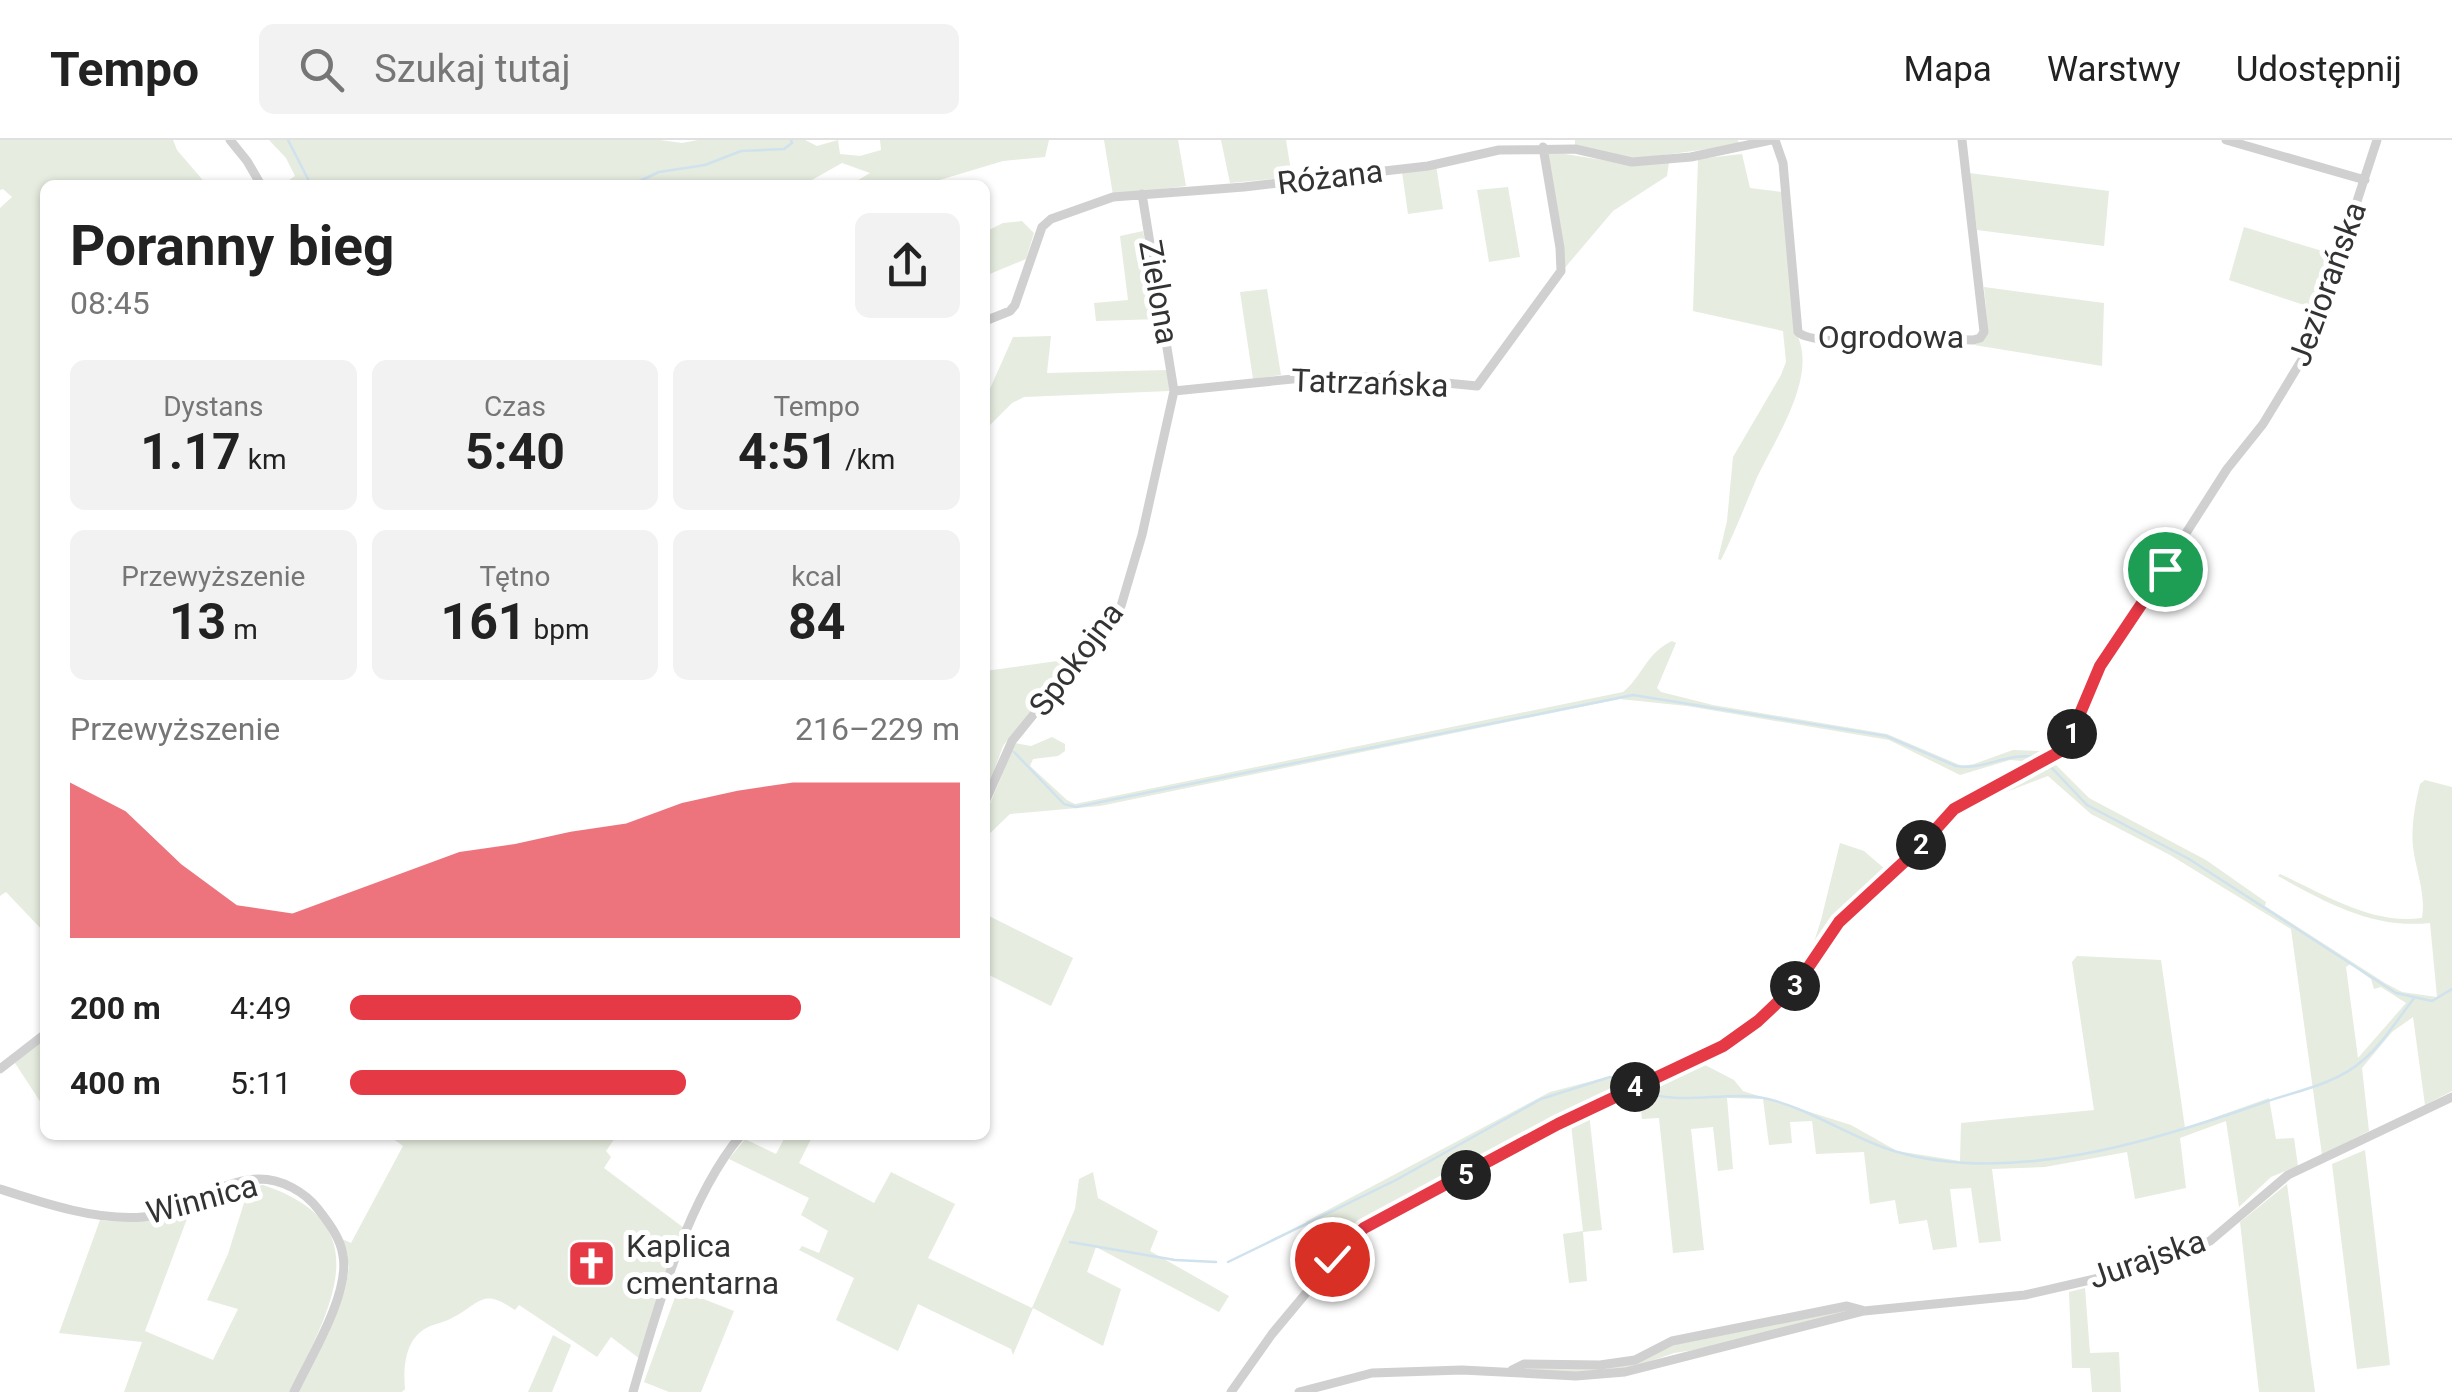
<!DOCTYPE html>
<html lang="pl">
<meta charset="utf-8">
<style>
:root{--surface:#fff;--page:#f2f2f2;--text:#222;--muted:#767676;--line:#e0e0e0;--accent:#e63946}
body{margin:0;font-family:Roboto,sans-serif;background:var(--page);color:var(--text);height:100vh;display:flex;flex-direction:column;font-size:38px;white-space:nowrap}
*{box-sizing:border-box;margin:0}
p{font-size:32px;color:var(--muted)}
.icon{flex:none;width:55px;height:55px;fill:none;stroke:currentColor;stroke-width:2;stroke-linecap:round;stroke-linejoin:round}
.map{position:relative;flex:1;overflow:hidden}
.sheet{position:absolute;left:40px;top:40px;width:950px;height:960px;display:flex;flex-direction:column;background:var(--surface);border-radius:15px;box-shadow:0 2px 8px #0004}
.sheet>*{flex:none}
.pin{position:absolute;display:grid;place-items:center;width:85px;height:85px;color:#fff;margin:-42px;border:5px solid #fff;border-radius:50%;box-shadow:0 2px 10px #0007}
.km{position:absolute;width:50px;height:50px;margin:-25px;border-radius:50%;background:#222;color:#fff;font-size:28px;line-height:50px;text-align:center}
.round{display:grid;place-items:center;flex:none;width:105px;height:105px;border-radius:15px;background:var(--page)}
.head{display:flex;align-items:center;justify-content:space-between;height:170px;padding:0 30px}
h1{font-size:55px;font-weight:700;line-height:75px}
.stats{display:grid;grid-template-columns:repeat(3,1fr);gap:15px;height:170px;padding:10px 30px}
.stats div{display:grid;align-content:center;border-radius:15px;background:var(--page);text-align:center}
.stats b{font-size:50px;font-weight:700}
.stats small{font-size:28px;font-weight:400}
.stats p{font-size:28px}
.chart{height:280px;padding:20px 30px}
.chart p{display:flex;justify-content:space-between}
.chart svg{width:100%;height:180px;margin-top:10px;fill:var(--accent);opacity:.7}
ul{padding:0 30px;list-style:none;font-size:32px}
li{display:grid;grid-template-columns:160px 120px 1fr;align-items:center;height:75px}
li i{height:25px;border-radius:12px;background:var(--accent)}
header{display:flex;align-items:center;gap:60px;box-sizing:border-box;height:140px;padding:0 50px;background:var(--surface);border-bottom:2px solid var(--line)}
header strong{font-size:48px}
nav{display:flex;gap:55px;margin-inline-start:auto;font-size:35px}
.search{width:700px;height:90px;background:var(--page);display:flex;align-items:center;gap:25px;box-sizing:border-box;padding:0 35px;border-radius:15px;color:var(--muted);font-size:38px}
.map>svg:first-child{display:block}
</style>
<header>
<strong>Tempo</strong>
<div class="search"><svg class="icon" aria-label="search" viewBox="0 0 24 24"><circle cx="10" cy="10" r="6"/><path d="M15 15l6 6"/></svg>Szukaj tutaj</div>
<nav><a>Mapa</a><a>Warstwy</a><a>Udostępnij</a></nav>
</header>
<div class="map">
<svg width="2452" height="1252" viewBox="0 0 2452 1252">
<rect width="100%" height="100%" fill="#fff"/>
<path fill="#e6ecdf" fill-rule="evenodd" d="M0,0H173L177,10L207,45H45V793L6,752L0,756V68L12,57L3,49L0,50Z
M269,0H660L682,3L698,0H805L817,6L838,0L840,14L860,16L881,10L880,0H1049L1045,17L1003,21L923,45H850L870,33L842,23L803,45H282L295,36L286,18Z
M1104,0H1178L1186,46L1113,55Z
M1221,0H1286L1292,37L1230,43Z
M1575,0H1738L1739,5L1633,19L1575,5Z
M1546,11L1628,24L1669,22L1667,36L1613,71L1563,130Z
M1742,14L1750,48L1783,52L1795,191C1821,235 1773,301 1755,342C1744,368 1734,394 1721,420L1718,419L1727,381L1733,317L1781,235L1786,222L1783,191L1693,171L1698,19Z
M1436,25L1443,69L1408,74L1402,32Z
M1969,33L2109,51L2104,106L1977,90Z
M1508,47L1520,117L1489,122L1477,50Z
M1022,81L1034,93L1026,119L985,136V92L1003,83Z
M2244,87L2332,114L2313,168L2229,140Z
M1143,91L1159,179L1096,181L1094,163L1128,160L1120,96Z
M1984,147L2104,163L2102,226L1974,205C1993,194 1985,167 1984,147Z
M1267,149L1281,235L1253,239L1240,152Z
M1051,196L1047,233L1168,230L1170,251L1024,257L1012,263L985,290V260L1013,197Z
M1672,501L1676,503L1657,548L1661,552L1713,565L1887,594L1962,626L1974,624L2013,610L2042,611L2089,658L2206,720L2266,762L2265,766L2385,843L2402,852L2437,857L2430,783C2373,789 2327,763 2278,736L2280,734C2324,754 2371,785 2422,778C2426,754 2416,731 2413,707C2411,686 2415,665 2420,644L2425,640L2452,647V951L2425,965L2413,877L2392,892L2362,928L2369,991L2322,1015L2291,789L2170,715L2091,674L2048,636L1993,657L1991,654L2036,631L2034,622L2010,620L1960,635L1889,600L1687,566L1620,559L1100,666L1010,674L985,698V676L1015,603L1031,606L1052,597L1065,604V611L1058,616L1033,619L1030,626L1067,660L1075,664L1623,552C1643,536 1645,514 1672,501ZM2350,824L2371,839L2374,849L2381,847L2406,863L2358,918L2346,827Z
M1072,519L1003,606L985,656V531Z
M1840,703L1864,711L1886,730L1907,711L1910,714L1833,783L1807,824L1821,780Z
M985,774L1073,818L1051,866L985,833Z
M2077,816L2161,820L2185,988L2269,958L2276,999L2294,998L2298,1026L2271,1037L2239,1067L2226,981L2180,998L2186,1048L2135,1059L2127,1012L2045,1027L1992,1029L2001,1101L1979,1103L1971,1048L1950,1049L1957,1107L1933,1110L1927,1080L1899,1084L1895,1060L1870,1064L1864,1012L1816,1014L1812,981L1790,982L1792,1003L1769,1005L1763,959L1727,958L1733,1029L1718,1031L1713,987L1691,989L1704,1110L1673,1113L1659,978L1642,979L1639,952L1737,903L1805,837L1808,839C1777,884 1748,897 1705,925L1734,940L1743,951L1851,985L1897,1011L1960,1021L1961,983L2094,970L2072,822Z
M1791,837L1794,840L1763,872L1723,904L1561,980L1362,1085L1345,1099L1305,1082L1550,952L1615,935L1644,934L1707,907L1737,887Z
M45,898V969L15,923Z
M1589,973L1602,1090L1583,1092L1587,1141L1569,1143L1563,1094L1583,1091L1571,984Z
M388,995H617L606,1011L611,1017L604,1028L684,1088L640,1219L611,1197L597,1217L519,1165L515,1170C482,1147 481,1163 452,1178C443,1183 431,1184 423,1190C405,1202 403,1229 405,1249L402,1252H297L345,1150L349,1127L342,1099L351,1103L403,1006Z
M786,995H813L799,1023L874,1063L891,1032L955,1064L928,1118L1032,1168L1075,1069L1079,1039L1093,1032L1098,1058L1158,1091L1150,1111L1229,1156L1219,1172L1096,1107L1087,1132L1121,1149L1103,1206L1033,1168L1013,1215L1011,1209L918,1164L898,1211L836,1180L854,1138L799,1110L802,1106L819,1113L828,1091L801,1075L809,1058L729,1019L745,999L776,1014Z
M2365,1010L2390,1225L2357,1229L2332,1024Z
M2287,1044L2315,1252H2259L2240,1082Z
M263,1045C384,1085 327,1171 291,1252H124L142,1202L59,1193L100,1080C134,1084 159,1080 191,1068L145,1191L213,1220L238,1169L207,1160L228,1114L249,1047Z
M2085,1148L2090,1213L2119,1212L2121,1252H2092L2090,1228H2072L2069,1152Z
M678,1149L734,1171L701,1252H669L644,1242Z
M1843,1169L1852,1171L1701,1209L1674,1213L1625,1230L1576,1234L1526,1229L1604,1227L1673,1205Z
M553,1195L571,1205L552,1252H528Z"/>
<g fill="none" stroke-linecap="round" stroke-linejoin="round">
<path stroke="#cfe2ee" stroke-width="2.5" d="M288,0L311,45
M631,45L659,32L705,25L741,11L784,9L792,3L791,0
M1014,612L1064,664L1076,667L1633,555L1886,596L1956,626C1987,631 2007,610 2042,618
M2050,626L2087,665L2189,719L2396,853L2432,861L2452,849
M1641,950C1678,968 1728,949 1768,959C1813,970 1851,998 1894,1011C2010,1046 2155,1001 2265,962C2297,951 2336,944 2362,921C2382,905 2399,877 2415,857
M1070,1102L1175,1120L1216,1122
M1228,1122L1396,1040L1541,959L1610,937L1629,944"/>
<path stroke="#d0d0d0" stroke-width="9" d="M230,0L247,21L261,45
M1775,0L1783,23L1798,192C1814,209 1942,198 1973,200L1980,198L1984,192L1962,0
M2226,0L2365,40
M985,181L1010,171L1015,165L1042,87L1051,79L1113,57L1244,47L1428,26L1499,10L1575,9L1632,22L1691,17L1771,0
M1174,251L1323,236L1395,238L1477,246L1561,131L1560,108L1543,7
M985,662L1012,601L1121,466L1142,395L1174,251L1142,54
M0,929L45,894
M0,1049C43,1063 97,1081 143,1077C183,1073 218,1040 259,1039C282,1039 305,1052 318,1069C329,1083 341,1099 343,1116C350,1154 310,1218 294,1252
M1512,1230L1524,1224L1600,1225L1635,1220L1672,1201L1847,1166L1862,1170
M633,1252C656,1172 687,1059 741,995
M1231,1252L1272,1194L1352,1098L1558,984L1723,906L1758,881L1797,844L1839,782L1918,709L1954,669L2059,612L2068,602L2101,526L2227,329L2263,284L2309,208L2377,0
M1299,1252L1372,1233L1462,1230L1576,1236L1625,1232L1864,1171L2025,1155L2116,1134L2210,1101L2288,1035L2452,957"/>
</g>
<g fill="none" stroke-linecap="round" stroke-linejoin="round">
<defs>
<path id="route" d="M1332,1119L1364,1088L1558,984L1723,906L1758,881L1797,844L1839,782L1918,709L1954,669L2059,612L2068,602L2100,526L2165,429"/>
</defs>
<use href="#route" stroke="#fff" stroke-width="20"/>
<use href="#route" stroke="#e63946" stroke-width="12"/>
</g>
<defs>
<symbol id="church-square" viewBox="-11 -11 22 22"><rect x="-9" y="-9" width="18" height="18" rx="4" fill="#e63946" stroke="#fff"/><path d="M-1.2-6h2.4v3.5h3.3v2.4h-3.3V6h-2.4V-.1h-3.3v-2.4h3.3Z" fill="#fff"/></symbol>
</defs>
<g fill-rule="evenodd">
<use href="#church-square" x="564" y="1096" width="55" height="55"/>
</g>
<g text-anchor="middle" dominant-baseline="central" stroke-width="10" stroke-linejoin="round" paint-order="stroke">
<g font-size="32" fill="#333" stroke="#fff">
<text transform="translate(1330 37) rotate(-7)">Różana</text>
<text transform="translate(2327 144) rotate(-70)">Jeziorańska</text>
<text transform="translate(1159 152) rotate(80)">Zielona</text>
<text x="1891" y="197">Ogrodowa</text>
<text transform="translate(1370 243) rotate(2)">Tatrzańska</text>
<text transform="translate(1076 519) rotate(-53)">Spokojna</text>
<text transform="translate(202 1059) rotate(-15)">Winnica</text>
<text transform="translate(2147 1119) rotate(-19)">Jurajska</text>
</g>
<g font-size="32" fill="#333" stroke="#fff" text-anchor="start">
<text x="626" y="1106">Kaplica<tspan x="626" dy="37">cmentarna</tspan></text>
</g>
</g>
</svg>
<div class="pin" style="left:2165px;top:429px;background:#1e9e55"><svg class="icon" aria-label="arrive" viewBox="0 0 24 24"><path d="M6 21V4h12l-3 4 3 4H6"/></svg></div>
<div class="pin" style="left:1332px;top:1119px;background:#d93025"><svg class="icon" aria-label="check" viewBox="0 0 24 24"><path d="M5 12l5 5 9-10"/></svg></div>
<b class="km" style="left:2072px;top:594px">1</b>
<b class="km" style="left:1921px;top:705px">2</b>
<b class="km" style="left:1795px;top:846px">3</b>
<b class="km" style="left:1635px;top:947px">4</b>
<b class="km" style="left:1466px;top:1035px">5</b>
<section class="sheet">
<div class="head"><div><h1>Poranny bieg</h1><p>08:45</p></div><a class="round"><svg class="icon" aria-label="share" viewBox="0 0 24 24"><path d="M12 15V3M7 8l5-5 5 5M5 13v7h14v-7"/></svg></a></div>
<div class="stats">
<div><p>Dystans</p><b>1.17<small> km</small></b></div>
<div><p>Czas</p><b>5:40</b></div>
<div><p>Tempo</p><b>4:51<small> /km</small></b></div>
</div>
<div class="stats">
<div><p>Przewyższenie</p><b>13<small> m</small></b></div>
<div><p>Tętno</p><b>161<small> bpm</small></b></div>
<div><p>kcal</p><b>84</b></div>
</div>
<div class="chart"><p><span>Przewyższenie</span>216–229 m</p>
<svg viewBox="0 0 160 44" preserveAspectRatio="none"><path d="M0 44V6L10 13L20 26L30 36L40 38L50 33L60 28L70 23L80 21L90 18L100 16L110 11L120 8L130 6L140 6L150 6L160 6V44z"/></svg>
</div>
<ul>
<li><b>200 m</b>4:49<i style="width:74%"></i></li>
<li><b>400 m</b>5:11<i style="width:55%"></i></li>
</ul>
</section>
</div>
